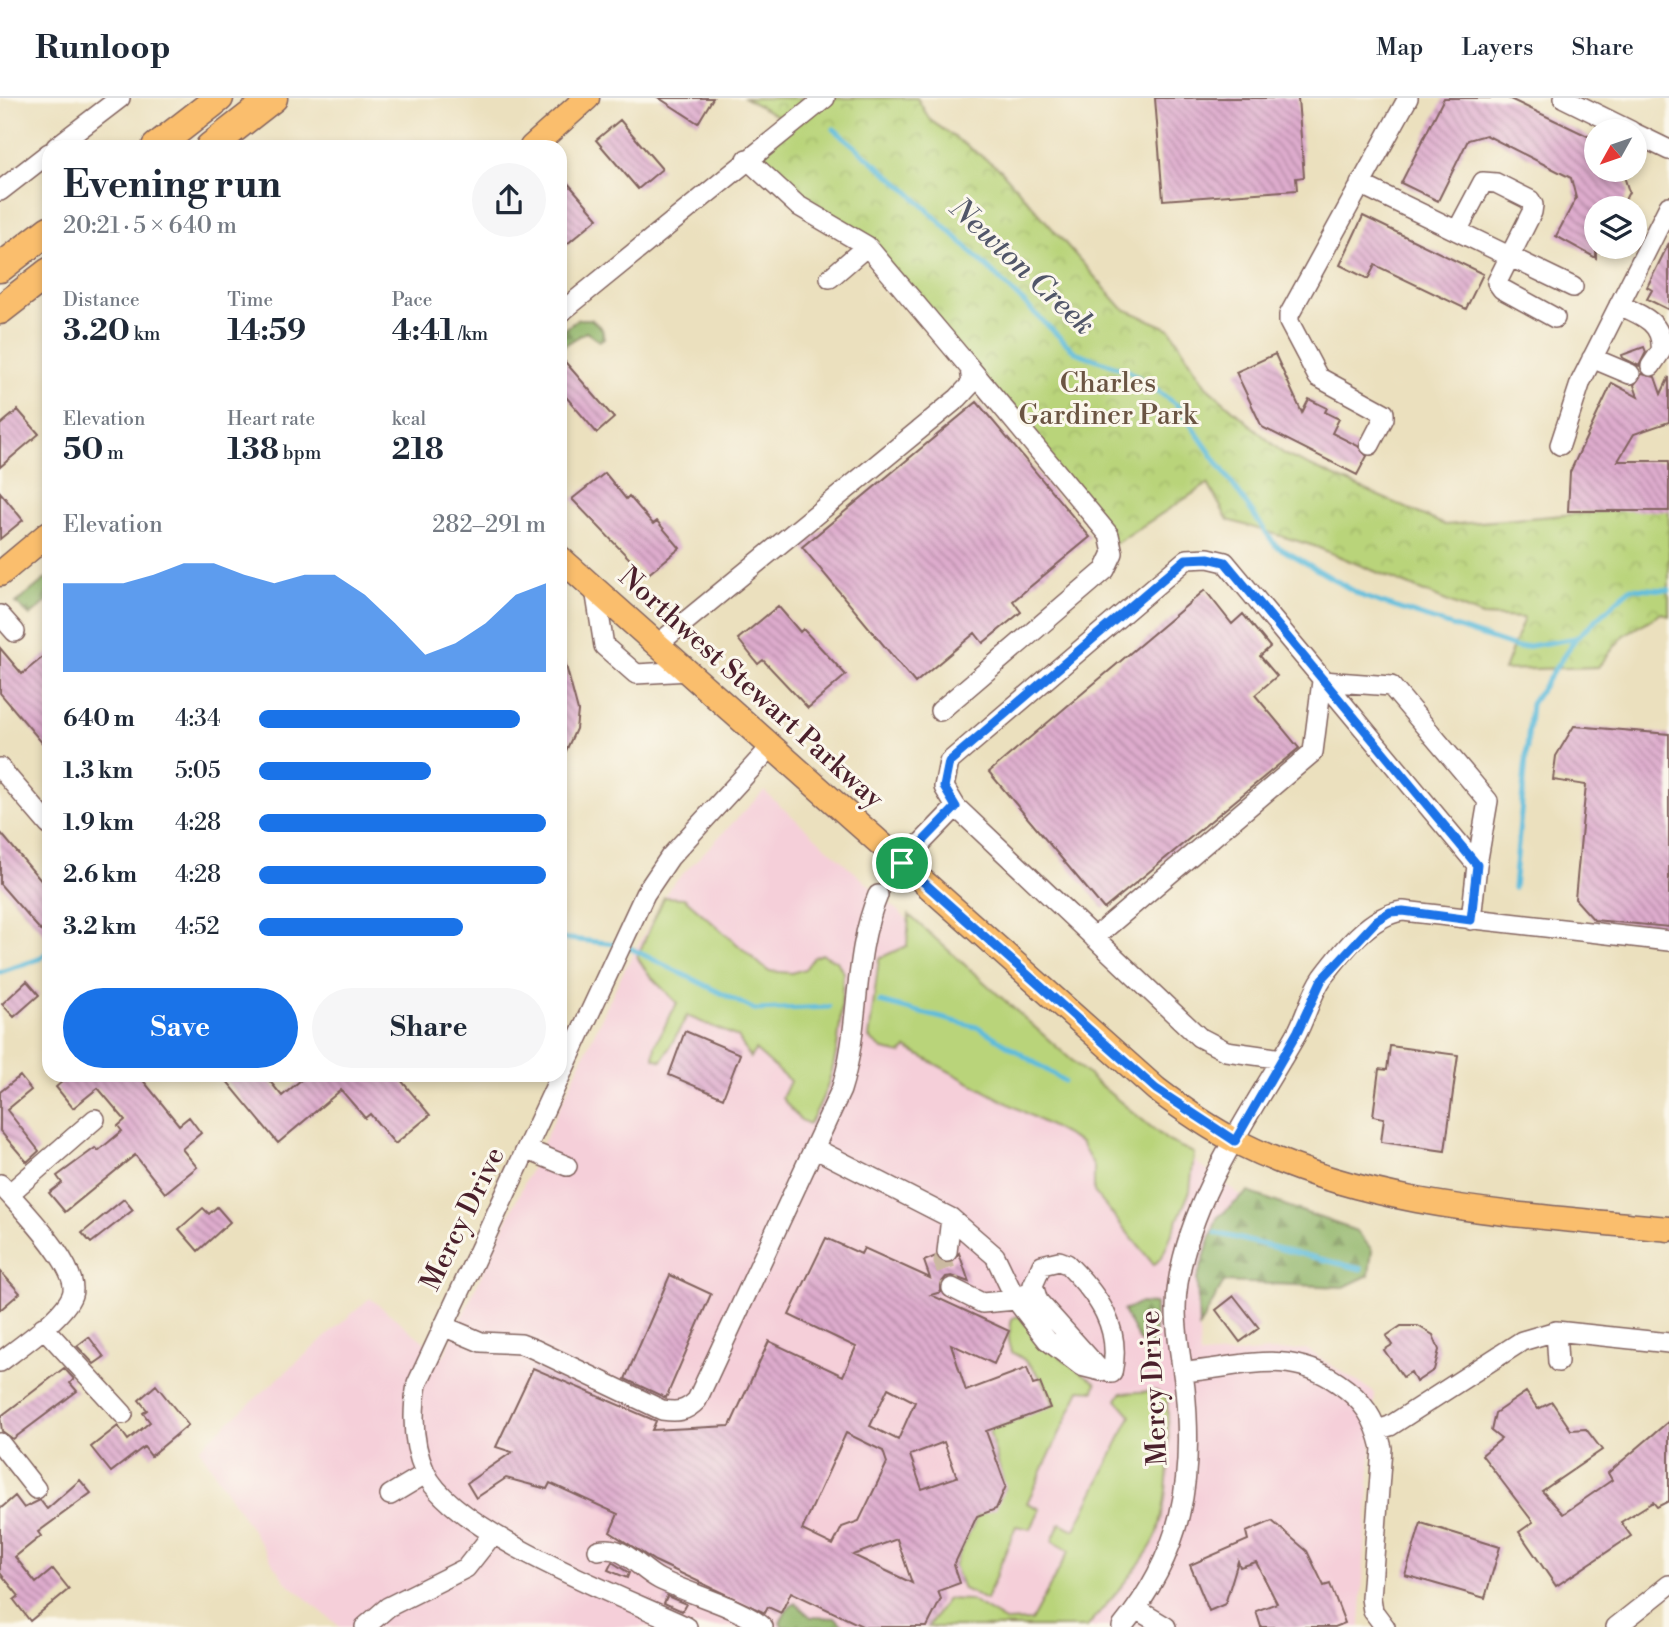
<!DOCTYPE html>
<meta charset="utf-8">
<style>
:root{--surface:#fff;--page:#f6f6f7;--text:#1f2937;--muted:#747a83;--line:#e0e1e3;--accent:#1a73e8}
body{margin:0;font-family:"Libre Bodoni",serif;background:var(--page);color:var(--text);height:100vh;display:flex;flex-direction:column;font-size:26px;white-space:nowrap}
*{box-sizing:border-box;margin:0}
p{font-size:23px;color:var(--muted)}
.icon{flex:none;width:38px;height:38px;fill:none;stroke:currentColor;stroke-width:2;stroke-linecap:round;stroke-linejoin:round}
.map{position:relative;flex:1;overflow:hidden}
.sheet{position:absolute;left:42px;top:42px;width:525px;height:942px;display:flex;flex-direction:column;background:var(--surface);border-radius:21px;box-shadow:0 4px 10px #0003}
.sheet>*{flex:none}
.needle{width:46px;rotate:230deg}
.controls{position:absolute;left:1584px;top:21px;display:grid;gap:14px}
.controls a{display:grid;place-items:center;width:63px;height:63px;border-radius:50%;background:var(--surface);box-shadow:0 4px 10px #0003;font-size:35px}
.pin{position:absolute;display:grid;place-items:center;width:60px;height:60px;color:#fff;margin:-30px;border:4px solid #fff;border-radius:50%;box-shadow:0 2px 7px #0007}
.round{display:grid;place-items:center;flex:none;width:74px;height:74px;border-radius:37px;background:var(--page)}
.headline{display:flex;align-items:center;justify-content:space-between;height:119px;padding:0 21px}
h1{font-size:38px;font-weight:700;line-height:52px}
.stats{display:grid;grid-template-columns:repeat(3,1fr);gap:10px;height:119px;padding:7px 21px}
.stats div{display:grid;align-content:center}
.stats b{font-size:30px;font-weight:700}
.stats small{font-size:19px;font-weight:400}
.stats p{font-size:19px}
.chart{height:196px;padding:14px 21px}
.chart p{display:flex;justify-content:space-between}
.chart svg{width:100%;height:126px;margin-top:7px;fill:var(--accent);opacity:.7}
.primary-button{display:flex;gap:14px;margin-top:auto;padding:14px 21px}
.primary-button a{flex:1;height:80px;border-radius:42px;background:var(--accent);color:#fff;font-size:28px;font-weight:700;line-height:80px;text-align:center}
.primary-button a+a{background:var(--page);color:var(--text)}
ul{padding:0 21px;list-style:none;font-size:23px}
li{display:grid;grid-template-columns:112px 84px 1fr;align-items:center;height:52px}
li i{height:18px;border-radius:9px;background:var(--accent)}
header{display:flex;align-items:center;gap:42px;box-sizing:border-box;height:98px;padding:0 35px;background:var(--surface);border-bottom:2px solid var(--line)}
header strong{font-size:33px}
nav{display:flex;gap:38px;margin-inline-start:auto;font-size:24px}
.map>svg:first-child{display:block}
</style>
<header>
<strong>Runloop</strong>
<nav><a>Map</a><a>Layers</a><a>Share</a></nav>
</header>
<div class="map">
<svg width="1669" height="1529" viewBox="0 0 1669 1529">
<defs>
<pattern id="forest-firs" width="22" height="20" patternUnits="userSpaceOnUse" patternTransform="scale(1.75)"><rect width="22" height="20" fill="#92b66a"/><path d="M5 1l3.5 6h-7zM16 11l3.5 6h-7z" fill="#799357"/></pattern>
<pattern id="park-crowns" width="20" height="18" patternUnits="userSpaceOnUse" patternTransform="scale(1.75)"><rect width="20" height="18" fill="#b9d47a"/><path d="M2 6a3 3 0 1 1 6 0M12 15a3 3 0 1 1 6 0" fill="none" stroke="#a1b66a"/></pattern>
<pattern id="building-back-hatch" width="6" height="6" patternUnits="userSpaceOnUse" patternTransform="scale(1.75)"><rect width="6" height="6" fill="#deaccd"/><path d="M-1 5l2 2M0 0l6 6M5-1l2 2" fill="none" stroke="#b68ba7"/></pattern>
</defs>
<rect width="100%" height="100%" fill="#fbf7ec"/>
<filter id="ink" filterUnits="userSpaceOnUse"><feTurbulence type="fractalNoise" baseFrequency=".0143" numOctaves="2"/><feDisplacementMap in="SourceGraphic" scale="14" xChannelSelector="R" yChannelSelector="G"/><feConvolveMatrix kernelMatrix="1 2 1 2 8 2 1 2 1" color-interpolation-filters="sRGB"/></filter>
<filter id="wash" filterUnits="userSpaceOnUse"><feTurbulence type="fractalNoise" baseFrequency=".00686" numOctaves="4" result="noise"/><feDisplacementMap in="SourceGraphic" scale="28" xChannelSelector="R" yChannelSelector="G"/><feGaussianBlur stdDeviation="1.57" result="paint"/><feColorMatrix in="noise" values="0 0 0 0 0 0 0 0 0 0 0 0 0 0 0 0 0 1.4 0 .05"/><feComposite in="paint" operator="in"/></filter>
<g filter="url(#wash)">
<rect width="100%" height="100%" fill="#ebe0be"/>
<path fill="#f5cfd9" d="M764,693L1089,984L1249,1104L1197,1181L1200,1258L1306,1251L1375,1295L1360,1529H340L284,1482L199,1350L370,1200L443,1259L620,880L670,789Z"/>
<path fill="#b9d47a" stroke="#827a52" stroke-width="2" d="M664,799L684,800L768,873L791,875L805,871L814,859L822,856L837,863L843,874C841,929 839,978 809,1026L799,1021L782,1000L790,983L755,952L750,960L738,939L687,918L662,963L654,960L655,947L677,905L649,877L637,859Z
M909,817L1095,983L1168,1043L1194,1055L1190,1093L1162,1159L1154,1167L1094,1094V1069L1081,1045L906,950L901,956L884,952L869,940L879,860L907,848Z
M1019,1218L1043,1246L1096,1285L1094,1293L1080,1292L1027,1405L1040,1411L1031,1431L1016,1428L986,1502L963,1491L954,1467L977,1418L1005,1390L989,1332L1054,1306C1043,1283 1035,1265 1011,1254L1008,1243L1012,1220Z
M1156,1293L1167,1301C1170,1344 1170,1392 1158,1434C1151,1457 1104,1509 1087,1529H928L947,1501L970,1502L1007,1524L1031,1523L1069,1453L1052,1443L1060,1425L1075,1432L1131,1318L1117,1302L1121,1295Z"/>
<path fill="url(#forest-firs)" stroke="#6e6a4a" stroke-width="2" d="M578,221H591L602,231L604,240L599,243L586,234L560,250V235Z
M49,478V502L30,518L16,505Z
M1248,1094L1357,1133L1372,1152L1369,1177L1344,1189L1224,1184L1199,1229L1197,1181L1217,1120Z
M1139,1205L1155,1206V1237L1152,1248L1140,1244L1123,1213Z
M795,1505L811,1519L836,1520L844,1529H783L780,1525L786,1512Z"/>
<path fill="url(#park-crowns)" stroke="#827a52" stroke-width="2" d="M745,0H917L930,22L1000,71L1122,210L1170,231L1206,288L1285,357L1445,427L1669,408V518L1662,515L1624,537L1598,569L1504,572L1524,520L1482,518L1314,448L1228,422L1208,386L1113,447L857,140L747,61L791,26Z"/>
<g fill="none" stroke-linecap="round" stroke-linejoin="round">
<path stroke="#5dbcdb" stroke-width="5" d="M834,31L907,92L1075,254L1129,273L1177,307L1275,447L1364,499L1518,550L1576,540L1631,490L1669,492
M1514,790L1531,606L1576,540
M560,840L616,846
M626,848L755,912L829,909
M0,874L39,861L49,853
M880,904L980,930L1064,983
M1216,1135L1361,1171"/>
</g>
<g id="blocks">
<path fill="url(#building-back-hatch)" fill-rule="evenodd" d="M659,0H713L698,25Z
M1155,0H1298L1304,79L1296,80L1297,92L1163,102Z
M1444,0H1508L1596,42V72H1622L1629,94L1621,110H1596V160L1556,138L1576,100L1571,80L1486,37L1468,42L1438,103L1401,85Z
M620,22L662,71L638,91L596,42Z
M560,76L598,120L560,152Z
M1363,118L1483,176L1466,211L1375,167L1368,181L1340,167Z
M1669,145V212L1647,201L1652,192L1647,189Z
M1644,249L1646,254L1639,268L1623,260L1622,257Z
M1275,256L1302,315L1309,301L1327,310L1325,314L1339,321L1332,335L1358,348L1367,358L1357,377L1262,329L1236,274Z
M560,258L614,320L597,335L560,292Z
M1642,276L1655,279L1661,296L1669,279V324L1634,336L1618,363H1669V413H1568L1570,374L1612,285L1638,299L1634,287Z
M977,304L1090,439L1013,503L1021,514L983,545L975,535L915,585L802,449Z
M18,312L39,336L0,369V327Z
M605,375L626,401L629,398L653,426L657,423L680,450L646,478L572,401Z
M0,394L23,422L0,441Z
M1205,492L1232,526L1243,516L1270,549L1260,558L1277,578L1255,597L1299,650L1104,811L989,674Z
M778,508L800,534L803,531L846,577L808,610L763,562L758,566L738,541Z
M0,550L22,576L49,554V653L0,595Z
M565,564L578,613L576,631L560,666V565Z
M1574,628L1669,636V829L1594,822L1575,801L1586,687L1553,682L1556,658Z
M0,734L49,792V842L0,786Z
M27,883L39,897L14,919L2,906Z
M685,933L740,956L723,1000L669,977Z
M1390,948L1458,957L1445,1053L1381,1044L1384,1020L1373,1018L1379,971L1387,972Z
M71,976H138L179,1027L189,1019L201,1035L182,1051L197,1069L165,1095L135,1057L65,1114L49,1095L62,1085L57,1078L95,1050L98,1053L122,1033L118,1028L125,1022L98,990L73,1010L56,989Z
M221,976H264L282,998L308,976H396L430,1017L395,1046L370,1016L365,1020L341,992L278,1045Z
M20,978L31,992L7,1012L39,1053L27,1064L0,1033V994Z
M124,1101L133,1112L91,1145L82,1135Z
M217,1109L230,1124L198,1153L179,1131L203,1110L209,1116Z
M826,1140L861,1156L864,1150L930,1180L924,1163L936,1158L940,1164L951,1165L959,1155L969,1184L952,1178L946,1179L941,1185V1194L931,1197L1009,1233L994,1266L951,1246L966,1293L1027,1270L1033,1287L1040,1285L1050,1310L986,1333L1006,1388L996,1411L977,1418L954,1467L960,1485L938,1493L941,1501L927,1529H864L791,1494L781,1515L768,1509L765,1515L655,1463L610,1434L618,1416L550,1385L547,1391L506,1380L476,1400L467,1385L512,1354L496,1349L533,1270L656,1323L652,1332L730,1328L769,1243L843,1278L856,1249L789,1217ZM888,1290L915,1304L898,1342L870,1328ZM846,1335L883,1353L887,1365L859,1423L842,1429L833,1447L802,1432ZM944,1344L957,1379L922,1391L910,1357ZM897,1441L912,1485L853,1457Z
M0,1173L20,1195L0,1212Z
M670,1177L711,1196L666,1300L625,1281Z
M1234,1198L1259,1230L1240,1244L1216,1212Z
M1401,1228H1418L1433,1237L1439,1252L1434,1272L1416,1284L1411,1274L1403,1279L1384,1252L1392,1247L1386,1238Z
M89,1239L104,1259L94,1266L77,1248Z
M64,1270L74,1281L70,1285L77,1293L13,1341L2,1333L0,1319Z
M156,1287L188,1327L151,1358L144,1349L111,1374L91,1349L118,1328L128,1342L150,1324L143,1315L147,1312L139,1302Z
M1526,1294L1538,1311L1552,1304L1571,1332L1586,1331L1602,1352L1542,1393L1563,1416L1612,1382L1608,1375L1669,1323V1403L1657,1409L1653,1404L1621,1424L1631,1438L1556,1488L1519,1434L1533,1424L1482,1357L1501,1341L1491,1333L1495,1315Z
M80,1382L91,1395L38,1434L41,1438L15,1459L36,1485L53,1471L69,1491L30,1523L14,1502L19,1498L0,1475V1411L15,1398L24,1410L40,1402L47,1411Z
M1272,1423L1307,1453L1324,1488L1330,1486L1345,1525L1335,1529H1261L1256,1513L1277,1505L1256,1464L1240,1469L1238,1463L1225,1506L1209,1513L1190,1467L1248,1442L1246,1434Z
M1421,1425L1500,1449L1485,1500L1405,1477Z
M612,1464L629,1475L627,1480L608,1472Z
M667,1498L686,1506L682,1513L664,1505Z"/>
</g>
</g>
<g filter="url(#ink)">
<use href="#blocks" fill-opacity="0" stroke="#82635e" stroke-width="2"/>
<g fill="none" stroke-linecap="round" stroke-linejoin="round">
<path stroke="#cbb9a1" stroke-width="19" stroke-dasharray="19 10" stroke-linecap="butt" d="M947,1154L943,1163L952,1190"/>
<defs>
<path id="minor" d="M1564,0L1631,33
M1634,35L1669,52
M56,49L120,0
M1360,86L1573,189
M0,93L49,55
M1457,133L1483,84L1496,85L1530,102L1533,107L1532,114L1497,184L1502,191L1555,220
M830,180L867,148
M1619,207C1642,217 1664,225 1661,253L1651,268
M560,215L825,0
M1592,260L1630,276
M1370,347L1384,320V315L1318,279L1289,224V217L1408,0
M1560,347L1581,283L1669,108
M595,491L604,548L636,576L689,573
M0,517L15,534
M658,546L958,300L972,285L970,270L867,148L797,107L747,61
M940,613L1105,472L1113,455L1109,437L970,270
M0,670L49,727
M956,709L1199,939L1226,953L1282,961
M902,765L956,709L944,689L949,664L1187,461L1208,460L1225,464L1477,767L1471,822
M1094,840L1313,654L1322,583L1391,588L1488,703L1477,767
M814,1050L951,1120L995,1158L1016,1202L1047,1242L1081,1268L1101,1273
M528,1052L567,1068
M0,1086C18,1107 82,1170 72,1197C64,1219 18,1250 0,1264
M9,1096L95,1021
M947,1154L951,1120
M952,1190L982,1205L1016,1202
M1029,1193L1101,1273
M1037,1200L1033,1187L1042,1167L1059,1163L1067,1166C1098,1197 1122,1229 1112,1275
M443,1228L481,1244L521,1246L534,1251L662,1312C677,1314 686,1314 697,1302L841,992C861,929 852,858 878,797
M43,1229L123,1316
M1556,1233L1558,1264
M1183,1274C1240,1270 1286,1249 1338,1285C1363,1302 1375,1320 1382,1350L1371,1500L1373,1513L1385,1529
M1377,1332L1390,1328L1522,1243L1556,1233L1669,1245
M0,1345L36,1391
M390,1397L425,1376
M598,1452C624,1446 638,1470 659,1481C686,1495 743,1510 763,1529
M1136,1511L1166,1529
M365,1529L388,1509L466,1470L492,1437
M687,1529C625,1500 452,1434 425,1374C412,1346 412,1316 417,1286L645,796L670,759L772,648
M1122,1529C1182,1455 1194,1384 1185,1291C1181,1256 1172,1220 1178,1185C1192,1095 1252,1014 1296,937C1306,919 1311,896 1323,879C1342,854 1370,817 1403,813L1669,843
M1616,1529L1669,1487"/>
<path id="major" d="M532,49L587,0
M560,460L1156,991C1181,1010 1208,1029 1237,1044C1372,1112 1522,1116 1669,1131
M0,476L49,435"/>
<path id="highway" d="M156,49L219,0
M210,49L273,0
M0,170L49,132
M0,212L49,174"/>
</defs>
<use href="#minor" stroke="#82635e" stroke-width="22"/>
<use href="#major" stroke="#82635e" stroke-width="27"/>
<use href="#highway" stroke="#82635e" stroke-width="31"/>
<use href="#minor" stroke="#fff" stroke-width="19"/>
<use href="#major" stroke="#fabe6d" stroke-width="24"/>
<use href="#highway" stroke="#fabe6d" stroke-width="28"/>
</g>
</g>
<g fill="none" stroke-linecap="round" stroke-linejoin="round" filter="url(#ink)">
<defs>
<path id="route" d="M1208,460L1225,464L1477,767L1471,822L1403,813L1390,814L1377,822L1322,881L1298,933L1235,1043L1156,991L902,765L956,709L944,689L949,664L1186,461Z"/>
</defs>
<use href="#route" stroke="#fff" stroke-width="14"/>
<use href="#route" stroke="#1a73e8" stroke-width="9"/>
</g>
<g text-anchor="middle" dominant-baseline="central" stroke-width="6" stroke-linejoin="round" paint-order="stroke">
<g font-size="28" fill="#6b5543" stroke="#fbf7ec">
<text x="1108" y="285">Charles<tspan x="1108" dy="32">Gardiner Park</tspan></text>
</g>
<g font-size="28" fill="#4a1f2b" stroke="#fbf7ec">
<text transform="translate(751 590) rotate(42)">Northwest Stewart Parkway</text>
<text transform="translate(463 1121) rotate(-64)">Mercy Drive</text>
<text transform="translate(1154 1290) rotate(-93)">Mercy Drive</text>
</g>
<g font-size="30" font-style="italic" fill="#515669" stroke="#fbf7ec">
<text transform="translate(1022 169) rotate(43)">Newton Creek</text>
</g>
</g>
</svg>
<div class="controls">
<a><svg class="needle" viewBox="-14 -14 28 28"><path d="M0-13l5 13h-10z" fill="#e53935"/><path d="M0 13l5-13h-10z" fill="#747a83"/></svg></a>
<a><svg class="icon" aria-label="layers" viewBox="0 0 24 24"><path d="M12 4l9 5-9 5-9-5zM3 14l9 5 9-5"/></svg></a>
</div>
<div class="pin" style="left:902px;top:765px;background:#1e9e55"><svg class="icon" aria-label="arrive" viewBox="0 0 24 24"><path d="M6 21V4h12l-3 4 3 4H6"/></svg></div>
<section class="sheet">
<div class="headline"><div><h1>Evening run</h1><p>20:21 · 5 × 640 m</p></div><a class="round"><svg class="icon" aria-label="share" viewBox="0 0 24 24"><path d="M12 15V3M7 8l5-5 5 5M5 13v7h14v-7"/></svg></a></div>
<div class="stats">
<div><p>Distance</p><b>3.20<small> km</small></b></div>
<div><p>Time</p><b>14:59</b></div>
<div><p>Pace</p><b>4:41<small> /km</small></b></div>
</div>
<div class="stats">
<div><p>Elevation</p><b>50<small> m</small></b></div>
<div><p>Heart rate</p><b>138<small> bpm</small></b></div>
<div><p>kcal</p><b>218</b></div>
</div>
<div class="chart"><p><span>Elevation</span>282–291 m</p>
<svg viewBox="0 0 160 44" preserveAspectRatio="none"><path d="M0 44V13L10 13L20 13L30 10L40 6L50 6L60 10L70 13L80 10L90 10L100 17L110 27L120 38L130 34L140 27L150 17L160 13V44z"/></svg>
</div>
<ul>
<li><b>640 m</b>4:34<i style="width:91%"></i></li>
<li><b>1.3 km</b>5:05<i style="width:60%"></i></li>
<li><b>1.9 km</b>4:28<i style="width:100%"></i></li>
<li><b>2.6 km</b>4:28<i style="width:100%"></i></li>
<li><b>3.2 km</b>4:52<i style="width:71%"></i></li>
</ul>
<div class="primary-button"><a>Save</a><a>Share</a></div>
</section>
</div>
